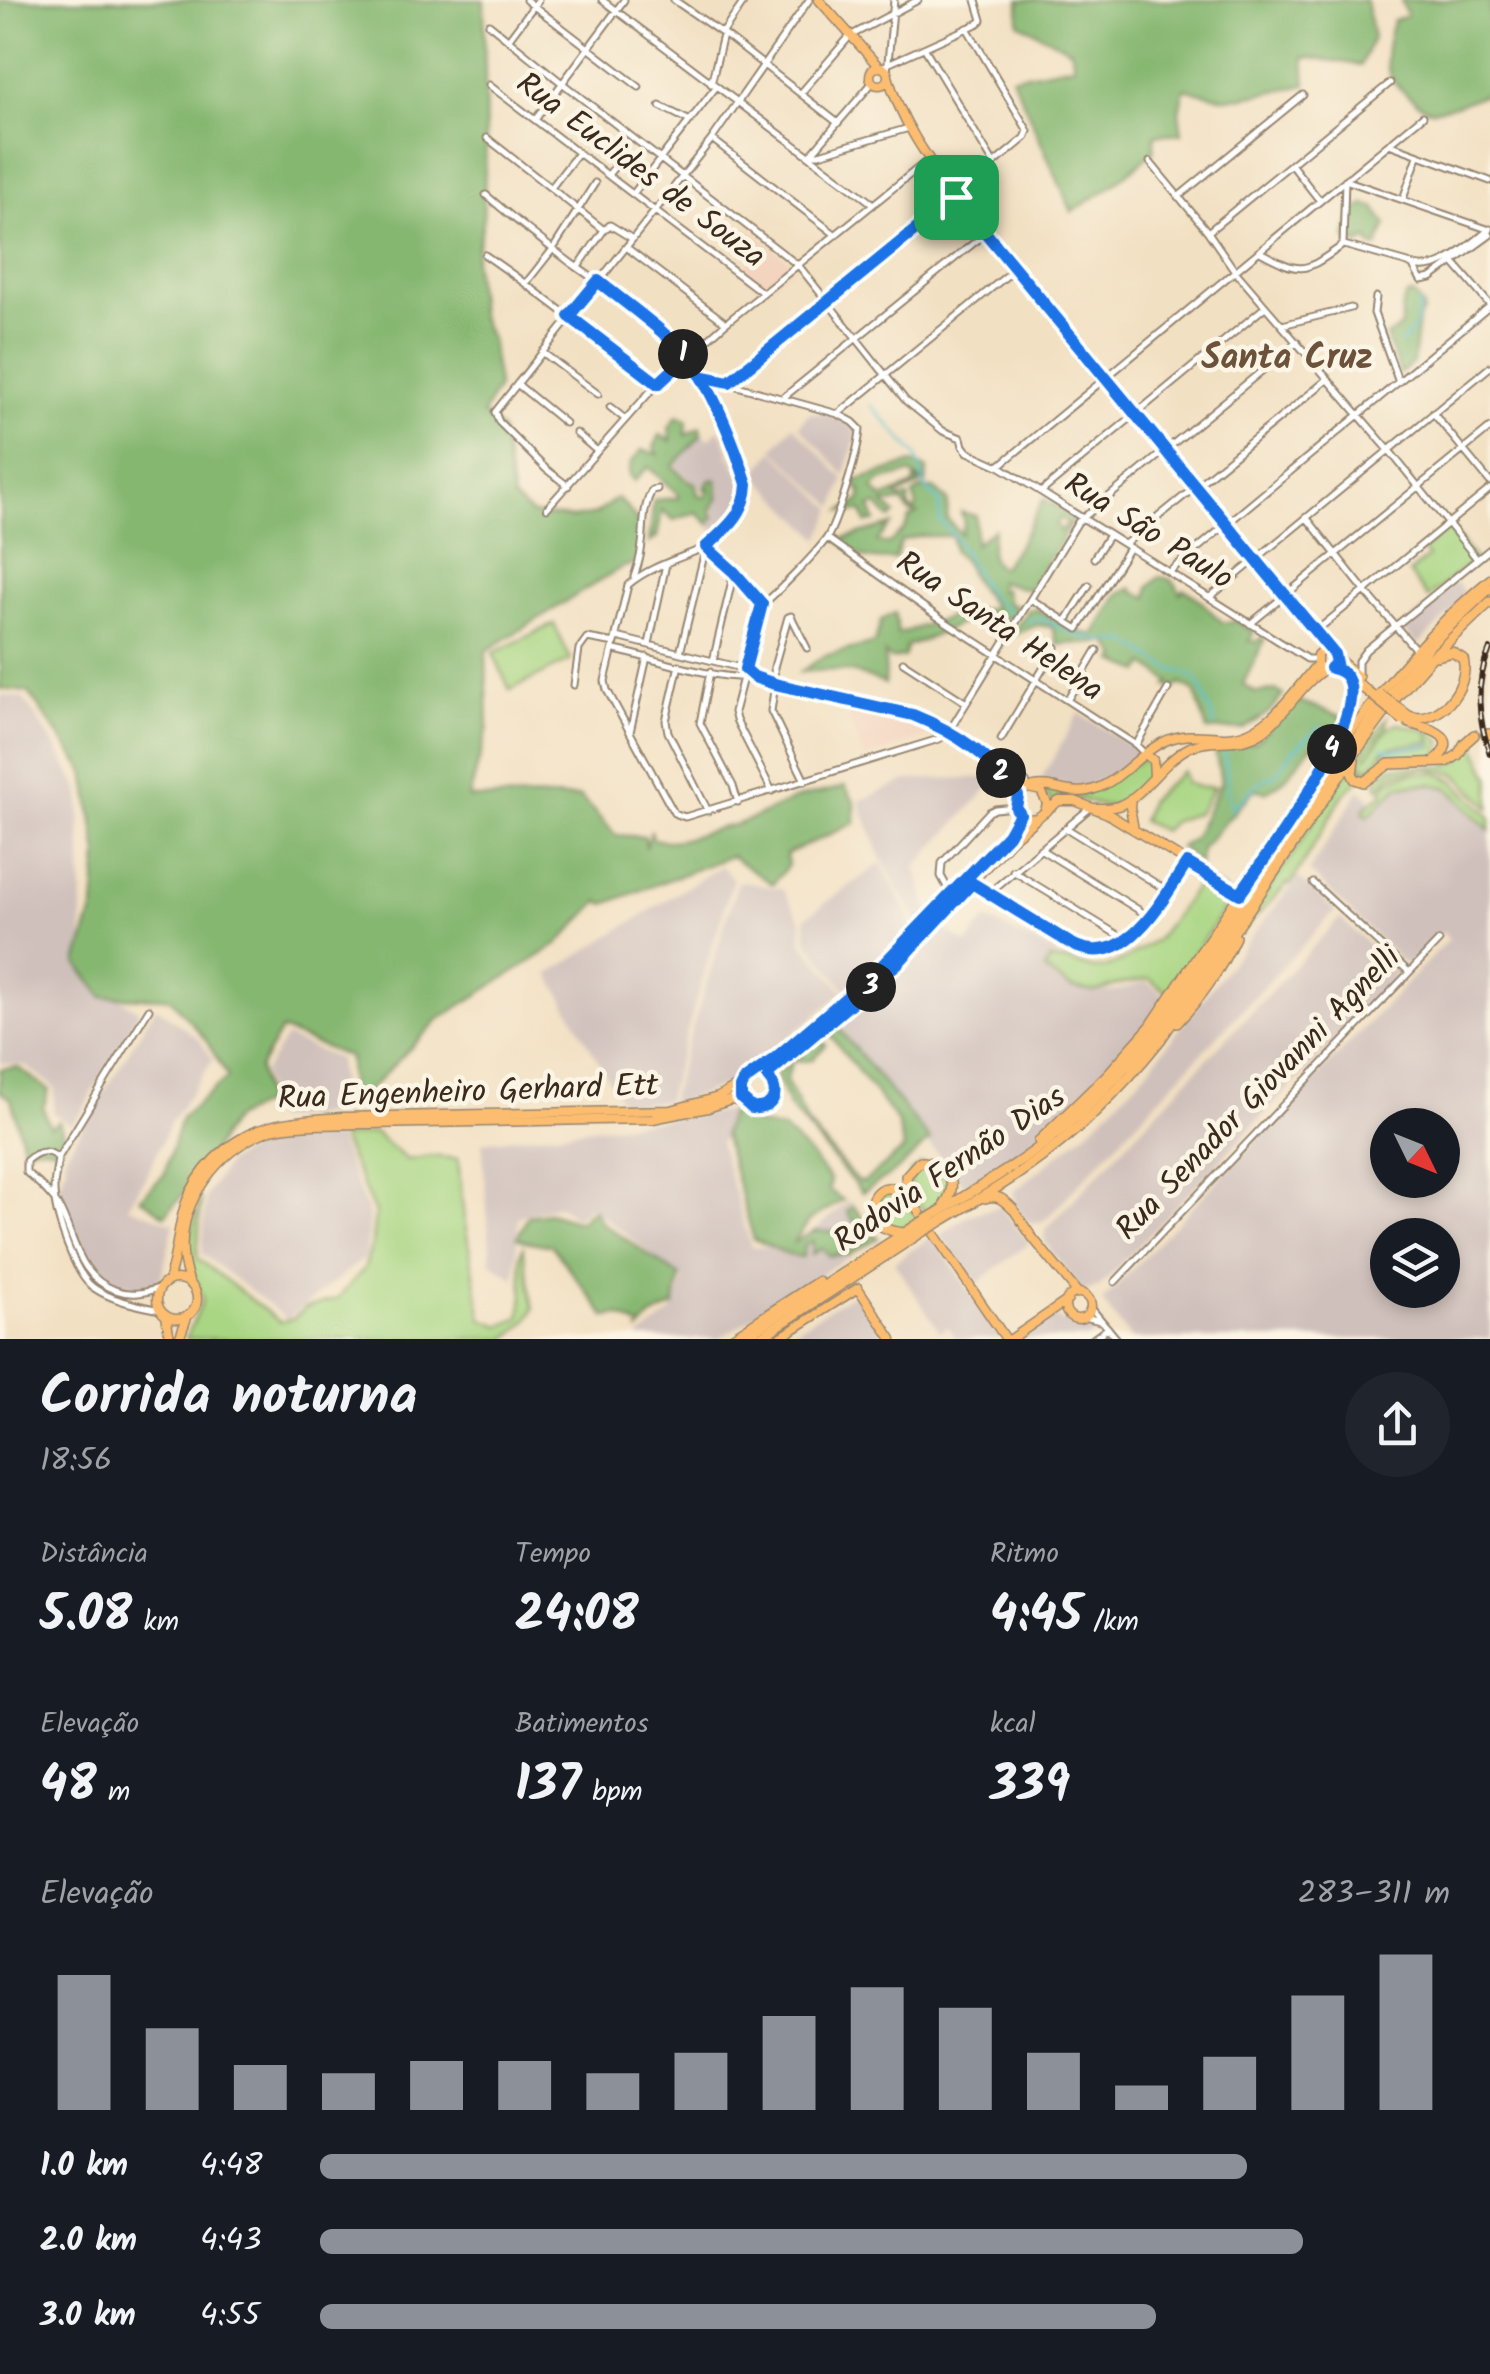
<!DOCTYPE html>
<html lang="pt">
<meta charset="utf-8">
<style>
:root{--surface:#171b24;--page:#20242c;--text:#f1f3f6;--muted:#9ea1a6;--accent:#8c9099}
body{margin:0;font-family:Kalam,sans-serif;background:var(--page);color:var(--text);height:100vh;display:flex;flex-direction:column;font-size:38px;white-space:nowrap}
*{box-sizing:border-box;margin:0}
p{font-size:32px;color:var(--muted)}
.icon{flex:none;width:55px;height:55px;fill:none;stroke:currentColor;stroke-width:2;stroke-linecap:round;stroke-linejoin:round}
.map{position:relative;height:1339px;overflow:hidden}
.panel{display:flex;flex-direction:column;background:var(--surface);flex:1}
.panel>*{flex:none}
.needle{width:65px;rotate:133deg}
.fabs{position:absolute;left:1370px;top:1108px;display:grid;gap:20px}
.fabs a{display:grid;place-items:center;width:90px;height:90px;border-radius:50%;background:var(--surface);box-shadow:0 5px 15px #0003;font-size:50px}
.pin{position:absolute;display:grid;place-items:center;width:85px;height:85px;color:#fff;margin:-42px;border-radius:20px;box-shadow:0 5px 15px #0006}
.km{position:absolute;width:50px;height:50px;margin:-25px;border-radius:50%;background:#222;color:#fff;font-size:28px;line-height:50px;text-align:center}
.round{display:grid;place-items:center;flex:none;width:105px;height:105px;border-radius:52px;background:var(--page)}
.headline{display:flex;align-items:center;justify-content:space-between;height:170px;padding:0 40px}
h1{font-size:55px;font-weight:700;line-height:75px}
.metrics{display:grid;grid-template-columns:repeat(3,1fr);gap:15px;height:170px;padding:10px 40px}
.metrics div{display:grid;align-content:center}
.metrics b{font-size:50px;font-weight:700}
.metrics small{font-size:28px;font-weight:400}
.metrics p{font-size:28px}
.chart{height:280px;padding:20px 40px}
.chart p{display:flex;justify-content:space-between}
.chart svg{width:100%;height:180px;margin-top:10px;stroke:var(--accent);stroke-width:6}
ul{padding:0 40px;list-style:none;font-size:32px}
li{display:grid;grid-template-columns:160px 120px 1fr;align-items:center;height:75px}
li i{height:25px;border-radius:12px;background:var(--accent)}
.map>svg:first-child{display:block}
</style>
<div class="map">
<svg width="1490" height="1339" viewBox="0 0 1490 1339">
<rect width="100%" height="100%" fill="#fcf5e5"/>
<filter id="ink" filterUnits="userSpaceOnUse"><feTurbulence type="fractalNoise" baseFrequency=".01" numOctaves="2"/><feDisplacementMap in="SourceGraphic" scale="20" xChannelSelector="R" yChannelSelector="G"/><feConvolveMatrix kernelMatrix="1 2 1 2 8 2 1 2 1" color-interpolation-filters="sRGB"/></filter>
<filter id="wash" filterUnits="userSpaceOnUse"><feTurbulence type="fractalNoise" baseFrequency=".0048" numOctaves="4" result="noise"/><feDisplacementMap in="SourceGraphic" scale="40" xChannelSelector="R" yChannelSelector="G"/><feGaussianBlur stdDeviation="2.25" result="paint"/><feColorMatrix in="noise" values="0 0 0 0 0 0 0 0 0 0 0 0 0 0 0 0 0 1.4 0 .05"/><feComposite in="paint" operator="in"/></filter>
<g filter="url(#wash)">
<rect width="100%" height="100%" fill="#f2e0c2"/>
<path fill="#f3d4bf" d="M747,227L795,266L764,290L740,272L753,257L734,243Z
M846,710L871,711L922,724L934,734L864,759Z"/>
<path fill="#cfc0bb" fill-rule="evenodd" d="M809,413H829L853,427L857,433L845,475L799,426Z
M793,425L844,479L835,507L773,449Z
M720,429L730,453L724,460L730,455L743,481L744,496L736,514L717,532L708,526L716,519L714,508L720,490L707,480L700,489L676,465L702,434L709,439Z
M773,451L833,509L820,539L755,474Z
M1456,582L1467,596L1418,645L1404,631V626Z
M0,695L23,698L55,745L80,791L83,971L139,1012L80,1114L71,1125L53,1113L55,1088L26,1066L0,1063Z
M1079,713L1140,751L1116,772L1081,788L1041,779Z
M994,777L989,787L916,867L929,912L919,924L881,858L859,801L908,780Z
M1440,784L1450,787L1490,828V1339H1131L1102,1301L1449,939L1442,932L1415,960L1404,964L1309,871L1360,789L1378,806L1398,787ZM1388,1125H1442V1180H1388ZM1388,1235H1442V1290H1388Z
M881,863L909,915L912,932L847,992L807,940L805,918Z
M721,866L733,879L666,1101L623,1105L549,974Z
M1298,877L1335,911L1046,1219L1039,1223L1028,1222L1016,1207L1013,1192L1092,1127L1147,1071Z
M738,881L782,889L802,921V942L844,992L733,1082L668,1106Z
M1340,918L1394,967L1395,975L1391,982L1099,1287L1085,1291L1079,1287L1046,1244L1044,1236L1046,1229Z
M986,919L1056,953L1053,976L1111,992L1146,982L1167,997L1139,1036L1032,1144L965,1186L834,1033L871,1002L944,929L967,944Z
M156,1007L199,1039L213,1060L171,1122L145,1178L128,1207L174,1223L162,1276L146,1290L103,1278L79,1243L57,1188L66,1167L65,1156Z
M286,1037L338,1059L344,1113L274,1120L263,1073Z
M724,1112L768,1116L719,1142L751,1247L794,1249L849,1200L880,1237L718,1339H638L672,1312L683,1279L590,1206L576,1217L558,1205L518,1217L515,1279L491,1263L482,1142Z
M337,1137L369,1215L366,1257L287,1319L202,1254L206,1196L228,1162L260,1144Z
M1000,1206L1029,1243L978,1283L940,1235L969,1215Z
M933,1236L1001,1339H957L948,1327L940,1332L894,1262Z
M857,1291L885,1339H781Z
M1054,1316L1063,1322H1095L1101,1328L1087,1339H1019Z"/>
<path fill="#a9d683" stroke="#728050" stroke-width="2.5" d="M1448,525L1475,559L1428,598L1409,573L1428,557L1423,550L1419,552L1441,535L1442,530Z
M554,624L571,660L510,690L493,653Z
M1387,718L1386,728L1366,758L1388,728L1397,723L1428,731L1430,742L1392,747L1382,751L1381,754L1389,750L1433,746L1429,731L1433,732L1442,742L1440,752L1434,759L1391,760L1365,778L1358,775L1357,771L1370,768L1369,773L1381,755L1372,766L1358,768L1364,761L1356,768L1362,753Z
M1472,739L1490,777V808L1456,774L1425,768L1392,774L1379,787L1376,780L1391,767L1446,766L1461,759Z
M1143,759L1152,764V775C1141,786 1129,801 1114,805C1092,811 1081,789 1052,802L1041,788L1065,794H1081Z
M1350,767L1357,782L1343,795L1291,884H1287L1239,935Z
M1183,771L1186,783L1198,787H1214L1199,812L1172,822L1163,831L1142,821L1150,800Z
M1412,773H1437L1453,780L1490,816V831L1448,788L1430,784L1399,786L1368,816L1363,813L1367,805L1384,793L1382,789L1391,779Z
M1213,883L1233,896L1168,993L1149,979L1120,984L1094,992L1071,988L1045,970L1049,960L1069,961L1094,969L1105,968L1124,960L1157,939L1196,887Z
M374,1133L407,1160L430,1156L458,1159L464,1218L482,1319L501,1326L520,1318L523,1295L520,1256L523,1248L534,1309L526,1322L506,1339H186L203,1299L192,1274L187,1246L201,1198L197,1258L280,1322L293,1319L305,1308L337,1299L364,1269L372,1245L375,1213L341,1138Z
M921,1164L930,1165L947,1177V1200L926,1213C914,1197 906,1192 911,1171Z
M889,1190L906,1199L919,1219C894,1234 893,1232 873,1213C873,1200 877,1194 889,1190Z"/>
<path fill="#86b771" stroke="#607048" stroke-width="2.5" d="M0,0H484L486,147L483,223L474,262L479,314L491,340L498,387L483,414L501,430L513,499L532,514L572,518L596,514L617,498C644,524 644,528 635,564L622,567L486,651L488,727L469,798L580,797L616,835L645,837L646,848L651,830L653,839C677,845 691,836 713,830C723,827 734,826 743,822C760,816 776,807 793,800C811,793 828,793 845,786L855,803V823L786,854L788,865L773,884L731,856L605,904L599,901L558,944L438,1020L351,1108L349,1057L281,1030L259,1068L266,1102L232,1120L191,1185L165,1215L140,1198L164,1175L181,1118L228,1077L206,1040L170,998L103,997L77,963L94,907L98,855L85,772L28,692L0,689Z
M1019,0H1366L1373,38L1361,65L1304,57L1306,85L1244,97L1224,98L1184,89L1179,112L1182,133L1155,135L1153,152L1113,185L1072,212L1012,77L1074,65L1071,50L1019,23Z
M1401,0H1490V92C1476,98 1445,111 1430,109C1422,108 1416,102 1410,97C1379,74 1384,55 1393,21L1407,16Z
M1365,205L1376,208L1380,217L1387,224L1377,248L1370,245L1368,239L1358,244L1346,239L1352,211Z
M1407,295H1414L1423,307V312L1418,321L1413,363L1400,374L1386,336C1414,325 1393,315 1407,295Z
M677,416L687,420L686,435L700,427L701,435L673,466L685,478L696,484L698,496L706,497L709,488L704,489L709,480H717L718,498L711,510L714,517L709,524L697,512L674,520L662,510L657,537L649,543L654,500L678,498L677,493L648,467L634,481L629,475L631,463L642,450L658,454L654,447L660,435L671,441L669,428Z
M912,463L927,469L926,484L910,473L880,481L873,489L882,498L914,485L915,479L921,484L896,496L900,499L908,497L909,508L914,511L917,507L913,495L920,489H934L948,501L947,519L961,534L964,522L961,512L976,516L975,544L994,529C992,543 985,561 1001,568L1017,547L1044,499L1075,518L1070,526L1060,518L1056,524L1060,532L1066,526L1069,528L1030,590L999,581V591L1004,589L1008,604L1019,607L1010,619C1003,618 993,616 985,617C957,620 933,640 907,646L904,657L891,659L885,654V684C848,669 840,668 801,672L824,656L875,643L881,620L895,613L898,634L964,612L994,608L972,578L965,562L954,552L952,536H921L901,541L895,559C865,561 861,558 838,540L891,525L877,541L888,544L904,530L909,518L917,514L909,512L902,502L884,503L895,514L890,519L877,505L870,507L875,521L866,523L862,511H843L861,500V491L850,483Z
M1159,577C1172,578 1176,582 1180,593L1184,589C1201,597 1209,612 1224,623L1236,620L1254,632L1249,641L1255,642L1263,637L1264,641L1243,684L1256,693L1276,690L1283,695L1268,713L1243,729L1207,730L1195,692L1181,684L1174,688L1167,686L1170,682L1146,664L1141,672L1114,661L1118,657L1107,641C1091,646 1075,641 1058,645L1052,627L1037,625L1010,636L1028,610L1038,609L1075,631L1094,635L1119,593L1132,588L1135,593L1148,597L1149,587Z
M1299,701L1343,717L1330,746H1312L1283,781L1266,792L1255,789L1201,849L1200,864L1180,847L1193,839L1221,782L1215,749L1255,742Z
M834,1023L930,1140L900,1168L862,1193L789,1106L776,1074L820,1040L826,1045L811,1060L792,1062L786,1080L808,1124L857,1181L864,1182L904,1149L897,1121L827,1031Z
M17,1067L49,1090L43,1108L50,1127L59,1121L65,1140L58,1149L37,1146L24,1150L11,1099L0,1092V1069Z
M729,1113C748,1119 764,1128 784,1129L811,1156L830,1180L829,1190L843,1200L810,1220L793,1243L815,1231L832,1232L858,1227L847,1212L853,1206L878,1238L849,1254L829,1256L822,1248L812,1254L813,1241L804,1245L803,1257L793,1256L754,1240L723,1134Z
M593,1209L602,1223L680,1276L674,1306L652,1317L638,1332L641,1327L618,1315L606,1317L552,1246L525,1241L517,1238L528,1216L549,1213L579,1222Z"/>
<g fill="none" stroke-linecap="round" stroke-linejoin="round">
<path stroke="#52becc" stroke-width="2.5" d="M1401,344C1414,332 1419,320 1419,303
M871,405L916,455L925,487L939,501L940,521C964,542 971,573 991,597C996,603 1004,608 1010,613
M1026,621L1042,619L1067,631L1096,640L1128,642L1170,669L1190,674L1201,687L1215,726
M1382,747L1391,750L1430,745
M1225,750L1228,793L1232,809L1261,781L1275,775L1295,749L1320,726"/>
</g>
</g>
<g filter="url(#ink)">
<g fill="none" stroke-linecap="round" stroke-linejoin="round">
<defs>
<path id="minor" d="M526,0L639,87
M602,0L873,204
M674,0L729,38L838,123
M489,24L562,83L799,266L906,401L943,431L961,438L963,446L968,452L999,466L1041,492L1307,659H1316
M508,40L538,0
M925,49L994,164
M881,67L979,23L982,20L976,0
M887,72L894,0
M711,84L724,31L745,0
M489,85L763,293
M801,93L850,36L918,0
M660,106L690,121
M535,120L624,0
M487,138L604,230L610,225L631,238
M712,139L836,235
M1389,144L1490,181
M811,154H819L909,128
M811,154L873,82
M1150,162L1208,232L1235,271L1388,449L1477,559
M1291,164L1320,201
M608,175L624,155
M551,188L578,153
M633,194L716,87
M486,195C514,219 542,241 571,263C616,295 669,327 700,374C719,404 730,441 744,473L747,484V494L740,515L706,547L680,653
M1178,197L1303,95
M1403,199L1418,156
M1208,232L1390,83
M1344,245L1408,263C1434,279 1469,245 1490,229
M626,247L726,323
M1260,252C1303,275 1303,273 1343,245L1345,180L1490,230
M485,255C544,295 599,341 657,384
M1453,262L1490,305
M578,267L604,230
M1414,268L1421,280L1431,278L1490,235
M526,283L553,249L595,183
M1376,297L1374,313L1398,380
M1282,325L1351,308
M542,352L598,394
M701,376L838,414L853,422L860,429C859,450 838,518 828,536C819,551 777,593 762,605
M729,382L1025,138L1028,131L967,28
M517,384L565,423
M784,397L986,233
M610,407L625,419
M1433,413L1490,482
M838,414L1016,268
M576,433L597,451
M999,466L1423,116
M568,486L546,469L499,422L495,412L712,139L809,0
M1041,492L1265,307
M547,508L657,384L726,323L928,160
M1306,517L1365,591L1417,651
M827,538L938,617L1136,745L1145,754
M1125,544L1328,379
M1094,558L1109,535
M1169,572L1490,306
M634,577C637,568 640,560 641,551C645,529 641,511 652,490L657,489
M1210,597L1490,367
M1031,599L1078,629L1129,548
M1066,621L1089,585
M1250,624L1490,428
M1316,631L1490,489
M617,637L745,669L754,677L775,684L913,715L930,722L1026,782L1028,788
M649,644L666,564
M615,650C653,658 718,681 754,677
M713,661L734,572
M903,662L965,702
M679,665L666,721L668,732L708,811
M710,672L700,723L733,786L738,802
M1358,674V661L1366,650L1490,549
M574,685L579,649L587,638L615,643
M1068,699L1097,650
M630,732L647,657
M1001,739L1056,647
M1136,745L1168,689
M995,766L1018,796
M805,781L771,711L775,684L774,667L788,617L791,616L807,648
M772,791L736,720L734,712L762,605L734,572L706,547C681,558 648,567 628,585L605,681L607,690L674,813L685,817L939,739L948,733L1078,522L1297,342
M1066,828L1168,891
M1040,849L1150,917
M1013,871L1126,940
M973,883L1079,949C1132,963 1163,899 1187,863
M1313,883L1409,972
M989,893L1090,808
M951,894L941,876L942,863L989,812L995,809L1016,807
M58,1158L149,1009
M1115,1282L1439,941
M1091,1308L1117,1339
M160,1310C137,1305 113,1301 94,1288C74,1275 54,1212 54,1189C54,1179 57,1168 58,1158C47,1148 37,1151 26,1161V1172C38,1183 51,1193 59,1207C75,1237 78,1277 115,1290C132,1296 145,1293 161,1287
M1085,1317L1100,1321
M1093,1339L1108,1328"/>
<path id="major" d="M819,0L879,67
M870 76a9 9 0 1 1 18 0a9 9 0 1 1-18 0Z
M888,76C900,121 929,160 956,197L1334,653C1338,660 1335,666 1328,669L1320,668L1317,663V655L1322,650L1332,651
M1336,657L1359,677
M1145,754L1153,760L1154,776
M1326,761C1337,740 1374,675 1331,668
M1034,787C1051,783 1068,795 1087,791C1118,785 1136,755 1163,742C1183,732 1203,736 1224,737C1266,738 1293,692 1317,664
M1131,798L1130,807L1134,830
M1095,808C1102,808 1111,808 1118,806C1143,797 1163,760 1190,747C1215,736 1239,749 1265,730C1287,713 1301,684 1325,669
M1045,812L1047,803L1041,791L1028,788C1013,795 1012,812 1028,819L1037,818L1059,801H1075L1108,814L1240,894C1311,788 1391,659 1490,579
M740 1092a18 18 0 1 1 36 0a18 18 0 1 1-36 0Z
M753,1075L874,974L1008,835L1020,814
M768,1077L771,1073L898,963L1011,840L1034,821
M909,1197L1006,1339
M1013,1209L1032,1237L1078,1293
M157 1299a20 20 0 1 1 40 0a20 20 0 1 1-40 0Z
M168,1281C177,1256 177,1230 185,1205C191,1188 201,1172 214,1159C253,1121 291,1121 343,1117L671,1110L718,1097L743,1083
M190,1284C187,1274 183,1264 183,1253C179,1201 218,1151 265,1132C280,1126 297,1126 312,1125L653,1119L708,1108L731,1100L743,1102
M1065 1306a13 13 0 1 1 26 0a13 13 0 1 1-26 0Z
M166,1316L170,1339
M179,1339L188,1315
M729,1339L818,1281
M778,1339L858,1288L892,1339
M1011,1339L1068,1300"/>
<path id="highway" d="M1347,674L1362,687
M1409,716C1438,727 1471,686 1463,659L1452,652L1437,656
M1409,723C1429,729 1464,735 1434,762
M1486,734H1490
M1354,760L1352,773L1355,779L1364,782L1389,764L1447,762L1458,755L1465,743L1474,735
M1177,1023C1202,996 1220,971 1235,937
M1039,1141L1108,1074L1150,1027L1240,894
M909,1197L906,1176L919,1162C945,1161 961,1181 945,1204
M985,1198C998,1194 1004,1200 1013,1209
M932,1216C974,1190 1019,1165 1056,1134C1093,1104 1124,1070 1154,1034L1374,714L1431,644L1490,588
M938,1223C967,1205 998,1189 1025,1169C1077,1133 1122,1088 1161,1039L1358,749L1396,698L1430,659L1490,602
M904,1233C888,1231 876,1227 870,1210C873,1187 888,1182 906,1195
M741,1339L917,1225
M758,1339L922,1232"/>
</defs>
<use href="#minor" stroke="#968570" stroke-width="9"/>
<use href="#major" stroke="#968570" stroke-width="11"/>
<use href="#highway" stroke="#968570" stroke-width="12"/>
<use href="#minor" stroke="#fff" stroke-width="5"/>
<use href="#major" stroke="#fcbd6f" stroke-width="8"/>
<use href="#highway" stroke="#fcbd6f" stroke-width="9"/>
<defs>
<path id="rail" d="M1490,649C1474,685 1478,718 1490,754"/>
</defs>
<use href="#rail" stroke="#3b2a1e" stroke-width="6"/>
<use href="#rail" stroke="#fcf5e5" stroke-width="2.5" stroke-dasharray="8" stroke-linecap="butt"/>
<defs>
<path id="highway-bridge" d="M1362,687L1403,720
M1379,694L1409,716
M917,1225L932,1216
M922,1232L938,1223"/>
</defs>
<use href="#highway-bridge" stroke="#968570" stroke-width="12" stroke-linecap="butt"/>
<use href="#highway-bridge" stroke="#fcbd6f" stroke-width="9"/>
</g>
</g>
<g fill="none" stroke-linecap="round" stroke-linejoin="round" filter="url(#ink)">
<defs>
<path id="route" d="M956,197L729,382L701,376L687,357L658,384L569,316L598,281C628,305 662,328 687,357C713,388 735,446 747,484C746,513 727,528 706,547L734,572L762,604L745,669L754,677L775,684L913,715C953,731 996,758 1018,796L1016,808L1020,814L1008,835L874,974L773,1060L745,1080L741,1088V1098L752,1108C772,1110 782,1093 768,1078L770,1072L898,963L972,883L1070,943C1125,974 1162,900 1187,863L1240,894C1258,867 1402,679 1331,668L1336,663L1334,654L956,197"/>
</defs>
<use href="#route" stroke="#fff" stroke-width="20"/>
<use href="#route" stroke="#1a73e8" stroke-width="12"/>
</g>
<g text-anchor="middle" dominant-baseline="central" stroke-width="9" stroke-linejoin="round" paint-order="stroke">
<g font-size="32" fill="#3b2a1e" stroke="#fcf5e5">
<text transform="translate(640 171) rotate(37)">Rua Euclides de Souza</text>
<text transform="translate(1148 532) rotate(32)">Rua São Paulo</text>
<text transform="translate(999 627) rotate(34)">Rua Santa Helena</text>
<text transform="translate(468 1093) rotate(-2)">Rua Engenheiro Gerhard Ett</text>
<text transform="translate(1259 1094) rotate(-46)">Rua Senador Giovanni Agnelli</text>
<text transform="translate(950 1170) rotate(-34)">Rodovia Fernão Dias</text>
</g>
<g font-size="35" font-weight="bold" fill="#6d523b" stroke="#fcf5e5">
<text x="1287" y="359">Santa Cruz</text>
</g>
</g>
</svg>
<div class="fabs">
<a><svg class="needle" viewBox="-14 -14 28 28"><path d="M0-13l5 13h-10z" fill="#e53935"/><path d="M0 13l5-13h-10z" fill="#9ea1a6"/></svg></a>
<a><svg class="icon" aria-label="layers" viewBox="0 0 24 24"><path d="M12 4l9 5-9 5-9-5zM3 14l9 5 9-5"/></svg></a>
</div>
<div class="pin" style="left:956px;top:197px;background:#1e9e55"><svg class="icon" aria-label="arrive" viewBox="0 0 24 24"><path d="M6 21V4h12l-3 4 3 4H6"/></svg></div>
<b class="km" style="left:683px;top:354px">1</b>
<b class="km" style="left:1001px;top:773px">2</b>
<b class="km" style="left:871px;top:987px">3</b>
<b class="km" style="left:1332px;top:749px">4</b>
</div>
<section class="panel">
<div class="headline"><div><h1>Corrida noturna</h1><p>18:56</p></div><a class="round"><svg class="icon" aria-label="share" viewBox="0 0 24 24"><path d="M12 15V3M7 8l5-5 5 5M5 13v7h14v-7"/></svg></a></div>
<div class="metrics">
<div><p>Distância</p><b>5.08<small> km</small></b></div>
<div><p>Tempo</p><b>24:08</b></div>
<div><p>Ritmo</p><b>4:45<small> /km</small></b></div>
</div>
<div class="metrics">
<div><p>Elevação</p><b>48<small> m</small></b></div>
<div><p>Batimentos</p><b>137<small> bpm</small></b></div>
<div><p>kcal</p><b>339</b></div>
</div>
<div class="chart"><p><span>Elevação</span>283–311 m</p>
<svg viewBox="0 0 160 44" preserveAspectRatio="none"><path d="M5 44V11M15 44V24M25 44V33M35 44V35M45 44V32M55 44V32M65 44V35M75 44V30M85 44V21M95 44V14M105 44V19M115 44V30M125 44V38M135 44V31M145 44V16M155 44V6"/></svg>
</div>
<ul>
<li><b>1.0 km</b>4:48<i style="width:82%"></i></li>
<li><b>2.0 km</b>4:43<i style="width:87%"></i></li>
<li><b>3.0 km</b>4:55<i style="width:74%"></i></li>
</ul>
</section>
